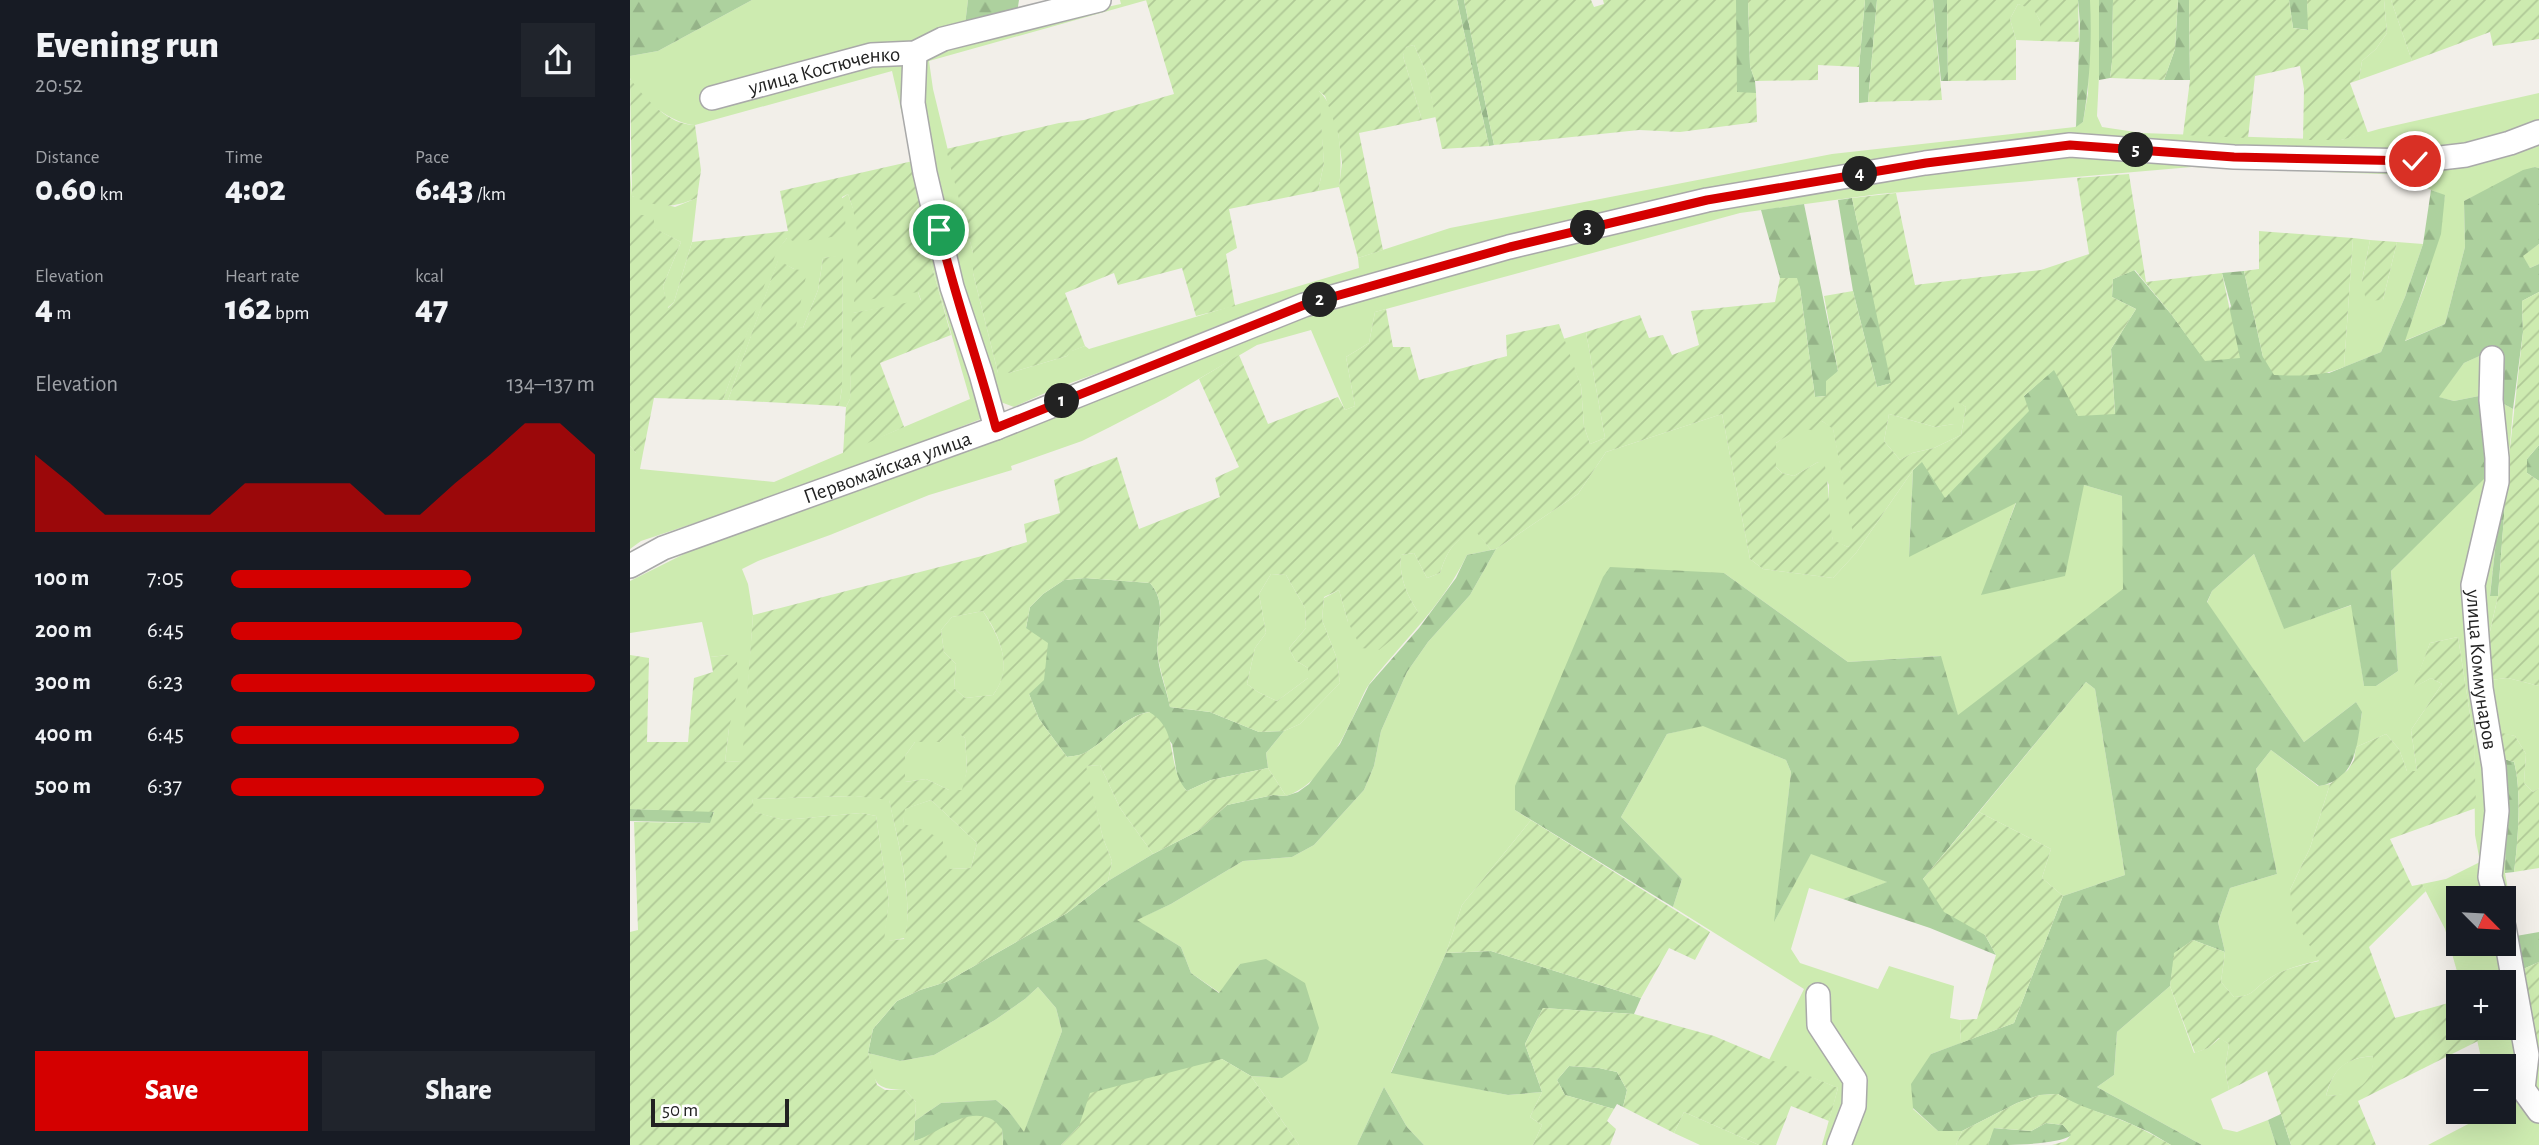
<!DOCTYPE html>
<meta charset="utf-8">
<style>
:root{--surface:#171b24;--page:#20242c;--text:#f1f3f6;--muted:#9ea1a6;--accent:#d40000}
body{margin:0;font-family:"Alegreya Sans",sans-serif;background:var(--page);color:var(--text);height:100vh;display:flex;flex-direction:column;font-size:26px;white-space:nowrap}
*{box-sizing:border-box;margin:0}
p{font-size:23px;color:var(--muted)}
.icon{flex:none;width:38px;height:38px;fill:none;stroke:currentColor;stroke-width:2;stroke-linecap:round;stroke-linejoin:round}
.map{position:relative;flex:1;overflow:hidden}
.sheet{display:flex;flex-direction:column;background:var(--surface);width:630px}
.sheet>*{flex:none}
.needle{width:46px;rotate:114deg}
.fabs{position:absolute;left:1816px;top:886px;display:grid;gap:14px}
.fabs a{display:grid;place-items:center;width:70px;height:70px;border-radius:0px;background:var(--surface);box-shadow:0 7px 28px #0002;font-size:35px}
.scale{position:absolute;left:21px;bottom:18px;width:138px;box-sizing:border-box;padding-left:7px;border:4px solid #222;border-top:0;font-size:19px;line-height:24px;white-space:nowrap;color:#222;-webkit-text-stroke:5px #fff;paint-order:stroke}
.pin{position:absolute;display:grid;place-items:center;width:60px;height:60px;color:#fff;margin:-30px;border:4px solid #fff;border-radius:50%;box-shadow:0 2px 7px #0007}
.km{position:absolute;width:35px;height:35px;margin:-18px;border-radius:50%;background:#222;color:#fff;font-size:19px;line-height:35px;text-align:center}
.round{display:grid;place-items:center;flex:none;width:74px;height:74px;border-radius:0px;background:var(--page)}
.headline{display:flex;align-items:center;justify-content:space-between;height:119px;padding:0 35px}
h1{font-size:38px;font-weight:800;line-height:52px}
.metrics{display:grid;grid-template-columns:repeat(3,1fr);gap:10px;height:119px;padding:7px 35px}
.metrics div{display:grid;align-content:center}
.metrics b{font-size:35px;font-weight:800}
.metrics small{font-size:19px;font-weight:400}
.metrics p{font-size:19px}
.chart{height:196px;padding:14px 35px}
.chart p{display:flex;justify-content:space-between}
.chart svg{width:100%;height:126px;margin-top:7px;fill:var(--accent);opacity:.7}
.cta{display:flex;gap:14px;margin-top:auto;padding:14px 35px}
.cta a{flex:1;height:80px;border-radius:0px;background:var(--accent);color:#fff;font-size:28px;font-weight:800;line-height:80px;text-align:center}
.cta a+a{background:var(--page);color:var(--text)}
ul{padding:0 35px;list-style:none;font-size:23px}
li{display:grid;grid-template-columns:112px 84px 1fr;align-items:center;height:52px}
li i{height:18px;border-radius:9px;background:var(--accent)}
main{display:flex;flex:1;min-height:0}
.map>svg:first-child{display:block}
</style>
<main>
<section class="sheet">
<div class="headline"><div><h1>Evening run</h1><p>20:52</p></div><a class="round"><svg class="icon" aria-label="share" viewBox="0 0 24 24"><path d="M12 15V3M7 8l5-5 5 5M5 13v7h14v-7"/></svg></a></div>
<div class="metrics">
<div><p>Distance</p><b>0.60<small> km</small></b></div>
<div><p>Time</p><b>4:02</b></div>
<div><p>Pace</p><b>6:43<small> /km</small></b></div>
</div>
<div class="metrics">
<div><p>Elevation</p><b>4<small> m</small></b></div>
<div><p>Heart rate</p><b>162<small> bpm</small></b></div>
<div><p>kcal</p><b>47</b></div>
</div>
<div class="chart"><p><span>Elevation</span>134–137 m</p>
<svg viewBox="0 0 160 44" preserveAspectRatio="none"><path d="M0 44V17L10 27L20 38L30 38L40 38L50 38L60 27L70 27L80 27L90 27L100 38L110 38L120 27L130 17L140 6L150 6L160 17V44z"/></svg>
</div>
<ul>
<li><b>100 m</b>7:05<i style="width:66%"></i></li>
<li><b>200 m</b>6:45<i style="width:80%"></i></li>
<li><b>300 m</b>6:23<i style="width:100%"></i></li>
<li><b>400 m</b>6:45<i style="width:79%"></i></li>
<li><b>500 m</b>6:37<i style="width:86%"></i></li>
</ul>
<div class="cta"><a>Save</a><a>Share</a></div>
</section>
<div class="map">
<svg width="1909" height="1145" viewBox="0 0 1909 1145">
<defs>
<pattern id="forest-firs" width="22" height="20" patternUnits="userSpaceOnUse" patternTransform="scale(1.75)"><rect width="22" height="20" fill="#add19e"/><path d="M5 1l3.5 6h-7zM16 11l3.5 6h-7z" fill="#95b388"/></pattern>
<pattern id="garden-furrows" width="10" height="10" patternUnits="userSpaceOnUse" patternTransform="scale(1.75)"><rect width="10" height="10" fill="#cdebb0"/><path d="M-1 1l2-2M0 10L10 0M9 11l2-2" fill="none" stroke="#b0c997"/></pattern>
</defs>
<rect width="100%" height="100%" fill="#f2efe9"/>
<path fill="#cdebb0" d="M122,0H338L335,25L275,71L355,410L351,419L191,481L11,541L0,549V446L6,453H13L10,469L144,482L340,399L302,267L283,161L262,71L65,125C46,125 5,98 0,78C0,71 0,62 0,56L28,51Z
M490,0H517L299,61L303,89L343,253V273L368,373H379L437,356L441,351L455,346L459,349L729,268L728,258L820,228L1202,154L1445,127L1453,122L1458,93L1460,0H1469L1470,55L1467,116L1472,127L1512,133L1711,140L1749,129L1909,93V124L1829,151H1342L719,284L584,327L523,353L424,389L384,407L368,401C355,361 339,321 327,281C316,245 275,83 298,58C319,35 454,12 491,4Z
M1754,0H1761L1782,61L1729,80L1732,61L1746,49L1757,33Z
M1388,4L1404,9L1410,21V41L1386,40L1380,19Z
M784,45L796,72L806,117L792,120L773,56L775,47Z
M688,90C711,111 713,159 709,187L688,191L694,163Z
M1909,138V168L1905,167L1834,201L1835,247L1815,324L1774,341L1796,281L1815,196L1781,181L1778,175L1562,167L1249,194L1110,213L745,312L739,343L716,357L725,406L715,410L681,330L627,345L536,398L480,427L452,441L381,466L382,470L299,495L200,535L128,561L112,569L118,584L123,615L113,761L95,762L99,728L98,655L80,657L72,622L0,633V581L74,544L703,305L1092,202L1445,153L1659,165Z
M0,173L2,196L45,207L67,198L62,242L44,302L37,308L33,286L51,242L23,228L15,215H0Z
M218,194L228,223L229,257L288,292L291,301L223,313L220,399L216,407L209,406L212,388L213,256L193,258L188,290L173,328L166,327L164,269L148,261L98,400H93L145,253L157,238Z
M1723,238L1740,240L1732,281L1753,300L1767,242L1793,244L1775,297L1751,352L1714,367Z
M1909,244V264L1900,268L1892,256Z
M956,332L975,438L960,444L954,426L951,386L933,339Z
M1860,351L1856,406L1849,396L1824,401L1808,397L1834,363Z
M1324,399L1336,407L1331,435L1304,448L1282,453L1270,460L1254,441L1259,414L1305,427L1324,424Z
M1867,400L1883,409L1875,503L1870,505L1860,595L1868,596C1862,624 1853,651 1859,680L1878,678L1909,686V788L1903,792L1894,783L1896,754L1885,736L1869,733L1877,777L1875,873L1909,1063V1145H1798L1863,1111H1874V1066H1853L1844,1027H1874V982H1830L1815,929L1792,884L1816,879L1850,862L1845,835L1844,740L1828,637L1800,643L1784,687L1801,678L1812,684L1781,730L1787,771H1777L1769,749L1756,734L1726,747L1732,713L1726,702L1674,742L1577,603L1582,591L1624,554L1654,628L1722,605L1734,686H1746L1768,671L1761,571L1863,468L1862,492L1841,586L1845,626L1848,691L1861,770L1864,813L1858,877L1863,898H1829V943H1874V939L1893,1056L1891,1089L1894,1096L1900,1094L1897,1083L1901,1058L1874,919V898H1869L1863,877L1871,815L1869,780L1854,689L1846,585L1869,483Z
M1092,414L1120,559L1133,569L1203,578L1226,553L1283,470L1279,556L1386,502L1352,595L1454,485L1492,496L1494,589L1328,716L1310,656L1218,662L1094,573L885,810L901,820L832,905L816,953L761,1072L878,1095L912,1092L900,1117L912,1125L903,1145H794L777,1127L754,1087L727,1145H669L621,1076L652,1078L610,964L590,993L561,973L551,947L506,920L541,904L613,861L662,857L684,845L734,790L744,766L751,731L777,672L798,642L840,595L866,549L948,494L976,452Z
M1192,421L1203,428L1225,539L1218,547L1203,541L1198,518L1199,485L1188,462L1164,476L1152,473L1146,467V443L1170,427Z
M847,532L861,550L837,555C813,605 774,640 740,683C734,691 730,702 726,711C711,742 691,785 656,796L638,768L636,753L654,731L670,724L710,683L706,656L692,620L694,598L709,590L718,622L788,612C776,593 769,577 771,555L784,553L797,578L810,573C817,552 824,537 847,532Z
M641,574L656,575L675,608L676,628L659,648L665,660L678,668V678L647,701L628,692L617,684L625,648L636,633L629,594Z
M353,611C369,637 385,667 363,695L335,698L324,688L326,664L314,652L311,630L322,617Z
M1456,682L1465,689L1495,875L1433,896L1412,878L1421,849L1349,812Z
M1073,725L1156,760L1161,772L1145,920L1181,853L1258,882L1213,899L1179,888L1161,949L1170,963L1248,989L1259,966L1324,986L1320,1018L1330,1020L1331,1043L1301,1054L1283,1109L1308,1131H1332L1326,1145H1192L1208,1088L1139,1060L1174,989L1043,907L1052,879L991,817L1037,734Z
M324,729L335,738L337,769L333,790H319L296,779L275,782V756L285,742H310Z
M1641,750L1688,786L1700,784L1680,848L1660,890L1690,960C1672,965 1652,969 1637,980C1622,990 1624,996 1604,997L1591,982L1595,952L1588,922L1600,888L1647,874L1626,769Z
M470,765L490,808L523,854L478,881L482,861L473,838L455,766Z
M225,796L259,799C267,838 284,901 275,938L253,942L259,901L246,816L231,813L154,820L124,812L122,799Z
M301,800L347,843L341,868L320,869L273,824L274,809Z
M1540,986L1564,1053L1578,1048L1590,1038L1599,1044L1595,1069L1599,1090L1581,1099L1593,1129L1607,1132L1638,1120L1646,1145H1572L1467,1087L1484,1075L1487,1032Z
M408,987L426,1008L432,1031L394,1133L378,1110L366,1100L311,1103L285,1121L286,1102L275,1090C241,1089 246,1082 238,1053L270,1061L304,1055L365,1020L395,999Z
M1744,1056C1742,1089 1725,1095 1696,1096C1704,1068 1714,1058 1744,1056Z
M1054,1112L1129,1145H1070L1044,1133Z"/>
<path fill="url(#forest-firs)" d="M0,0H122L28,51L0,56Z
M338,0H389L387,13L335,25Z
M827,0H834L864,145L859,146Z
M1106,0H1118L1120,66L1125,81L1126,93H1106Z
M1235,0H1247L1238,102L1229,103V67Z
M1303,0H1317L1318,81H1311Z
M1448,0H1460C1462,40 1460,82 1453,122L1446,127L1450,23Z
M1469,0H1483L1482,62L1480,78L1469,80Z
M1548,0H1559L1560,80H1534L1545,49Z
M1659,0H1677L1679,30L1663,28Z
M1905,167L1909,168V244L1893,256L1900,268L1909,264V292L1892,301L1893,332L1883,409L1867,400L1865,349L1834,363L1809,397L1824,401L1849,396L1856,406V477L1761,571L1768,671L1746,686H1734L1721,605L1654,629L1624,554L1582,591L1577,602L1674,742L1726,702L1732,712C1727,744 1727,780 1689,786L1641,750L1626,769L1647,874L1600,888L1588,922L1595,952L1563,940L1545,953L1540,986L1487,1032L1484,1075L1467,1087L1572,1145H1541L1519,1132L1492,1120L1449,1106L1428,1094L1410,1095L1387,1103L1332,1131H1308L1283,1108L1281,1084L1301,1054L1384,1023L1433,896L1495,875L1465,689L1456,682L1293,879L1355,935L1366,955L1300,928L1213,899L1257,882L1181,854L1144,922L1161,772L1156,760L1073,726L1037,734L991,817L1052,879L1043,907L885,810V786L973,577L980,567L1094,573L1218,662L1311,656L1328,715L1493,589L1492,496L1454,485L1435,576L1351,595L1386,503L1279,557L1283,470L1292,461L1316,497L1394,396L1424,369L1485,414L1481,349L1506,309L1482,297L1483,279L1504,270L1541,314L1575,360L1601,306L1592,273L1614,271L1633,357L1699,373L1751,352L1775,297L1793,244L1801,190L1815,195L1811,234L1775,341L1815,324L1835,247L1834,201L1893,170Z
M1222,198L1262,383L1247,387L1223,291L1208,200Z
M1174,204L1208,371L1196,396L1185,397L1170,288L1166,278H1150L1131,210Z
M1909,445V481L1897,473V459Z
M1875,503L1868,596H1860L1870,504Z
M866,549L840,595L798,642L777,672L751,731L744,766L734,790L684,845L662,857L613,861L541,904L507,920L551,947L561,973L589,993L610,964L636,959L675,983L689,1028L677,1061L652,1078L621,1076L592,1059L449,1126L431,1145H373L372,1129L314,1127L304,1135L284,1141L285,1121L311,1103L366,1100L378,1110L394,1132L432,1031L426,1008L408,987L395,999L365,1020L304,1055L270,1061L238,1053L243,1029L267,1001L290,990L316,982L437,913L478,881L523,854L568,831L597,805L643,795L656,796L668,792L679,784L710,744L739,685L789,628L826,578L837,555Z
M455,578L520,583C540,606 524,633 528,658C530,675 537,691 540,707L580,712L629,732L654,731L636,753L638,768L581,780L557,791L548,781L542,744L519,712C493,717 480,738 458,751C453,755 444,756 437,757L409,719L399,694L396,628L400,607L413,594L434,580Z
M1874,759L1884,762C1892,791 1888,842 1884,872L1875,873L1877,777Z
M0,809L84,811L81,823L0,821Z
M1909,932V962L1891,970L1886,936Z
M861,951L1011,998L1004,1014L913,1008L895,1044L912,1092L878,1095L761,1073L816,953Z
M939,1066L969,1068L987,1072L997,1090L993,1107L987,1104L984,1109L935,1095L927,1080Z
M754,1087L777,1127L794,1145H727Z
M1651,1114L1661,1145H1646L1638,1120Z
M1416,1123L1433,1125L1442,1135C1428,1145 1379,1145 1358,1145L1363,1128L1401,1131Z"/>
<path fill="url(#garden-furrows)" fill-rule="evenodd" d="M516,0H827L859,146L812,149L796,72L784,45L776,47L773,56L792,120L729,133L753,250L728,258L709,187L712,163L708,133L695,96L689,91L694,163L688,191L599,209L607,248L596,254L605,306L566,316L552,268L488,285L484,273L435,293L455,346L442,351L437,356L379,373H368L343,273V253L316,149L429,123L454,120L544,94Z
M834,0H961L964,7L974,4L973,0H1106L1107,92L1126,93L1127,122L1050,132L1009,130L864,145Z
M1118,0H1235L1229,67L1188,65V80L1125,81L1120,66Z
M1247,0H1303L1312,100L1238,102Z
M1317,0H1448L1449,42L1410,41V21L1404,10L1388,4L1380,19L1386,40V80L1318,81Z
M1483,0H1548L1545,49L1534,80L1480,78L1482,62Z
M1559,0H1659L1663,28L1678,30L1677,0H1754L1757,33L1746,49L1732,61L1729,80L1720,83L1738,133L1711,140H1673L1674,89L1670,66L1625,76L1618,138L1553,135L1560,80Z
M1761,0H1909V39L1863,46L1860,32L1782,61Z
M0,79C16,99 38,125 65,125L71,170L67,198C40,209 29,208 2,196Z
M283,161L302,267L321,335L250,363L274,427L213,454L216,407L220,399L222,313L291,300L288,292L224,302C228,264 232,230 218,194L212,197L217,235L165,242L157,238L146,253L93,400L24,398L13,453H6L0,446V215H15L24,219V228L51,242L33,286L38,308L44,302L62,242L158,231L150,191Z
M1499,174L1516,282L1592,273L1610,358L1575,361L1541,314L1505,270L1483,279L1482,297L1506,309L1481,349L1485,414L1448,416L1424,370L1394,396L1399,411L1315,498L1292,462L1283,470L1226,553L1203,578L1133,569L1120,559L1092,414L976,452L948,494L866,549L861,550L847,533C824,537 817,552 810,573L797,578L784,553L771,555C769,577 776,593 788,612L776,628L749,650L731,648L718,622L709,590L694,597L692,620L706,656L710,683L670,724L654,731L629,732L580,712L540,707C537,691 531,675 528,658C524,633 540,606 520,583L455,578L434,580L413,594L400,607L396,628L418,643L414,680L399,694L409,719L437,757C443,756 453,755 458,751C480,738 492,718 519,712C551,730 535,767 557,791L581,780L638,768L656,796L643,795L597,805L568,831L523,854L490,808L470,765L456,766L473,838L482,861L478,881L437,913L316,982L290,990L267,1001L243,1029L238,1053L247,1085L255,1090H275L286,1102L284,1141C308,1134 333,1108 359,1118C364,1119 369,1126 372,1129L373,1145H0V932L8,930L4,822L80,823L84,812L0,809V655L19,658L17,742H58L64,678L83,672L80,657L98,655L107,660L108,689L99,728L95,762L112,761L123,615L352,556L397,542L394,524L430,513L424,480L487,457L509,529L590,497L585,478L609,467L569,379L609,355L638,424L708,397L715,410L725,406L716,357L739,343L745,312L756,309L763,347H780L789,380L877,356L876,335L929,324L951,386L954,426L960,444L975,438L956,332L1010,315L1019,338L1033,335L1042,355L1069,345L1061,311L1145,302L1150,278H1167L1170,288L1185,397L1196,396V381L1208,371L1194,296L1223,291L1247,387L1261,383L1222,198L1266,193L1285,285L1411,270L1459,254L1447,178ZM1324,400L1336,407L1331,435L1304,448L1282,453L1270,460L1254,441L1259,414L1305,427L1324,424ZM1192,421L1203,429L1224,539L1218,547L1203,540C1198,515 1200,491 1195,466L1188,462L1164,476L1152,473L1146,467V443L1170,428L1186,431ZM641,574L656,575L675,608L676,628L659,648L665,660L678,668V678L647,701L628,692L617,684L625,648L636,633L629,594ZM353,611C370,636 384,668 363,695L335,698L324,688L326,664L314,652L311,630L322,617ZM324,730L335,738L337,769L332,790H319L296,779L275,782V756L285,742H310ZM225,796L259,800C267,837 285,904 274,939L254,941L259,901L246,816L231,813L154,820L125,812L122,799ZM301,800L347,843L341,868L320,869L312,839L291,829L273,824L275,809Z
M1629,231L1723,238L1714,367C1691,377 1669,376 1644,375L1633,357L1614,271L1629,269Z
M1740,240L1767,242L1753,300L1736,301L1732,281Z
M213,255L212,388L209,406L98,400L148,260L164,269L177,271L166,326L173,328L188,290L193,258Z
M1909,292V445L1897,459V473L1909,481V686L1878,678L1859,680L1857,645L1868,596L1877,475L1893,332L1892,301Z
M1828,637L1844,740L1846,808L1760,839L1782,886L1792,884L1796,891L1739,947L1765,1018L1829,1000V1027H1844L1848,1041L1728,1101L1746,1145H1661L1637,1071L1599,1090L1595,1069L1599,1044L1589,1038L1578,1048L1565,1053L1540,986L1544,953L1563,940L1595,952L1591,982L1604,997C1624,996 1622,990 1637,980C1652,969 1672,965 1689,961L1663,918L1660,890L1680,848L1700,784L1718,770L1724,760L1726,747L1756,734L1769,749L1777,771H1787L1781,730L1812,684L1801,678L1783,688L1800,643ZM1743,1056C1744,1086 1723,1095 1696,1096C1703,1069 1715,1058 1743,1056Z
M1868,732L1885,736L1896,754L1894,783L1903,792L1909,788V868L1884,872C1888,842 1892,791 1884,762L1874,759Z
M1349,812L1421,849L1412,878L1433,896L1384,1023L1331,1043L1330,1020L1347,1019L1366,955L1355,935L1314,912L1293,879Z
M901,820L1080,932L1065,960L1039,948L1011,998L861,951L816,953L832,905Z
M1909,962V1063L1891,970Z
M913,1008L1004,1014L1084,1036L1208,1088L1199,1121L1161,1106L1146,1145H1129L1054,1112L1044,1133L993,1107L997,1090L987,1072L969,1068L939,1066L927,1080L935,1095L984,1109L977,1121L986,1129L980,1145H903L912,1125L900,1117L912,1092L895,1044Z
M592,1059L621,1076L669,1145H431L449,1126L460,1093Z
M1428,1094C1448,1106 1469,1112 1491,1120C1508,1126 1525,1136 1541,1145H1422L1436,1141L1441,1135L1433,1125L1416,1123L1401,1131L1364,1128L1358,1145H1326L1332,1131L1387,1103L1410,1095Z"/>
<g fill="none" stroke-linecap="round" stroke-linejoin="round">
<defs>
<g id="minor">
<path d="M285,53L283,103L295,173L322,287L351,374L366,428"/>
<path id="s1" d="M82,98L241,55L285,53L313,39L469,0"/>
<path id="s2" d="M1862,358L1861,400L1867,458V482L1843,585L1851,688L1864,767L1867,811L1860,877L1866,898"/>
<path id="s3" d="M0,566L33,548L366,428L674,305L879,247L1077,200L1295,163L1440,145L1604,157L1785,161L1836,155L1880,143L1909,132"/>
<path d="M1874,927L1897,1055L1893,1089L1909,1111"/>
<path d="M1188,995L1189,1025L1225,1080L1224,1106L1209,1145"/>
</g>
</defs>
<use href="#minor" stroke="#a9a9a9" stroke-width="26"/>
<use href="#minor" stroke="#fff" stroke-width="23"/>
</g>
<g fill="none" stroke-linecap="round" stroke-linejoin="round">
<defs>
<path id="route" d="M309,230C325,297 348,361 366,428L674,305L880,247L1077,200L1296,163L1440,145L1604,157L1785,161"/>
</defs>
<use href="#route" stroke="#fff" stroke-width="14"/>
<use href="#route" stroke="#d40000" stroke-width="9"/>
</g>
<g text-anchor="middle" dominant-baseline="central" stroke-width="5" stroke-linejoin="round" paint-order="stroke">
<g font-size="21" fill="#222" stroke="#fff">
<text stroke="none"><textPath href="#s1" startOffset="116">улица Костюченко</textPath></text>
<text stroke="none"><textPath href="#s3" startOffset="276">Первомайская улица</textPath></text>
<text stroke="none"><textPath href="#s2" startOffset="315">улица Коммунаров</textPath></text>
</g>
</g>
</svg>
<div class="fabs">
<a><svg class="needle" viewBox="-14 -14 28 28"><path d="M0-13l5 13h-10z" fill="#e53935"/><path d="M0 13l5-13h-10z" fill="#9ea1a6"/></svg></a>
<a>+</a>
<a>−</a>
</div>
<div class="scale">50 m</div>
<div class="pin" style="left:309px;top:230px;background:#1e9e55"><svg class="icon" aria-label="arrive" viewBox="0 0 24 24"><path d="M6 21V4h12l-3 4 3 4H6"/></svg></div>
<div class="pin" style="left:1785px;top:161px;background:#d93025"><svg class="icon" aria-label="check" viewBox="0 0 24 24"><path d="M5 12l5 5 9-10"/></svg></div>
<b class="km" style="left:432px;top:401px">1</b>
<b class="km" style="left:690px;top:300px">2</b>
<b class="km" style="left:958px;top:228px">3</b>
<b class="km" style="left:1230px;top:174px">4</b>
<b class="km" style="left:1506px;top:150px">5</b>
</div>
</main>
